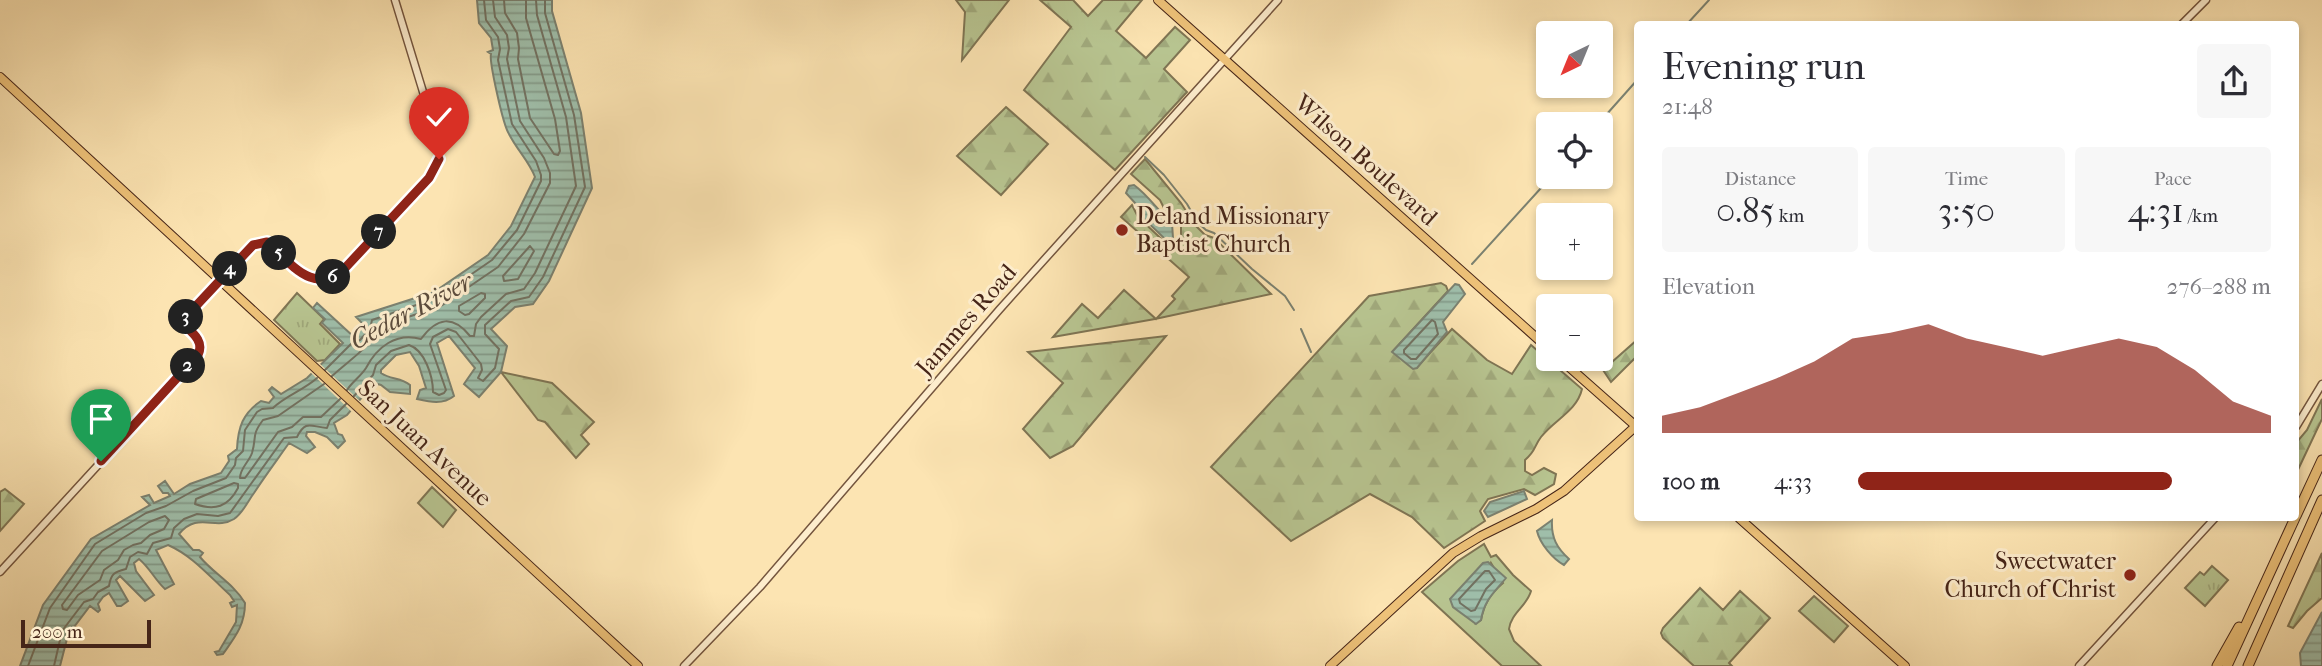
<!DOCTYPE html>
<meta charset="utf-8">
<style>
:root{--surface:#fff;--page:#f7f7f7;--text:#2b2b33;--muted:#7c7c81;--accent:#8f2418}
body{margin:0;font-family:"IM FELL French Canon",serif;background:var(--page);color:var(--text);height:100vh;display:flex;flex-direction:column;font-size:26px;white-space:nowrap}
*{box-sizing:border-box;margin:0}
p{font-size:23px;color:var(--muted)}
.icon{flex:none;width:38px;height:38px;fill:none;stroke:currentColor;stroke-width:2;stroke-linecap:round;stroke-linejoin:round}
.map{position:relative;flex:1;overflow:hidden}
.panel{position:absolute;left:1634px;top:21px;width:665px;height:500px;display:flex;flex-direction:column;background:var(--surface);border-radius:7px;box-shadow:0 4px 10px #0003}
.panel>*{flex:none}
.needle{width:46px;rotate:223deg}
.buttons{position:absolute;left:1536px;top:21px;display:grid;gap:14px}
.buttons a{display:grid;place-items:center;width:77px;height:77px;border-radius:7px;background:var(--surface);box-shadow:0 4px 10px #0003;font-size:35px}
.scale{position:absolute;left:21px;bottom:18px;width:130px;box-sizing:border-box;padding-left:7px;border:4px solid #462518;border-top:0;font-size:19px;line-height:24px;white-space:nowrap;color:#462518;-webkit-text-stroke:5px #fdedcd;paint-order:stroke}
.pin{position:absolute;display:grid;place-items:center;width:60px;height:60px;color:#fff;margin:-72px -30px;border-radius:50% 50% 50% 0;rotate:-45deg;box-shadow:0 0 7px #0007}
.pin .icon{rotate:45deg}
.km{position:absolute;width:35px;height:35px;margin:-18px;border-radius:50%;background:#222;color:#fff;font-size:19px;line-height:35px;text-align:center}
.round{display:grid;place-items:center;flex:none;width:74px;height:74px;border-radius:7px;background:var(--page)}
.head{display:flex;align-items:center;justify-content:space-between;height:119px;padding:0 28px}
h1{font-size:38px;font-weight:600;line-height:52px}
.stats{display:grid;grid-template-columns:repeat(3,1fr);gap:10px;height:119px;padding:7px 28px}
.stats div{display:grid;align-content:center;border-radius:7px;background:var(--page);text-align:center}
.stats b{font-size:35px;font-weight:600}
.stats small{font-size:19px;font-weight:400}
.stats p{font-size:19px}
.chart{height:196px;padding:14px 28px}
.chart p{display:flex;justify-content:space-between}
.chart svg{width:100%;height:126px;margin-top:7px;fill:var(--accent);opacity:.7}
ul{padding:0 28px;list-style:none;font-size:23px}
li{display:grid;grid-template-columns:112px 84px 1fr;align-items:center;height:52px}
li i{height:18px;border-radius:9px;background:var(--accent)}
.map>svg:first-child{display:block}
</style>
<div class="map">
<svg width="2322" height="666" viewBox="0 0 2322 666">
<defs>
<pattern id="forest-firs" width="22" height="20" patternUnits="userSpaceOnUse" patternTransform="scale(1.75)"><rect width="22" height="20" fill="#b8c591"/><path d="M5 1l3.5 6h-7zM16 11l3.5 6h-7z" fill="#a0a97c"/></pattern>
<pattern id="park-tufts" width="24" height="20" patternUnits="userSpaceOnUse" patternTransform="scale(1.75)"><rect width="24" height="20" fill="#b8c591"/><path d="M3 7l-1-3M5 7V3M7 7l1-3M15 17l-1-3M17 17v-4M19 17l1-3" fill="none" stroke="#a0a97c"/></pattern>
<pattern id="water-rules" width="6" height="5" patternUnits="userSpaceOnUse" patternTransform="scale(1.75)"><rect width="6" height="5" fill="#9fbfab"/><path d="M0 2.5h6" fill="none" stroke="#839b8a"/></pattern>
</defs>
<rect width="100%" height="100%" fill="#fce4b2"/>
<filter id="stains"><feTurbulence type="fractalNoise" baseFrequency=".00286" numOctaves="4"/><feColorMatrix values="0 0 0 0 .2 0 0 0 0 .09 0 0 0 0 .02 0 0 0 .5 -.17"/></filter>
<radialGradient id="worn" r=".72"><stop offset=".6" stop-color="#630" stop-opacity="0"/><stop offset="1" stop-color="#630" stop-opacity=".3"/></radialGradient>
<path fill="#b8c591" stroke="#7f7554" stroke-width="2" fill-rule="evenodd" d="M432,487L456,510L443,527L418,503Z
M1484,544L1491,557L1496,555L1513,575L1531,591C1527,606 1511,613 1509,629L1514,641L1541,666H1502L1422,592L1458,561ZM1491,563L1503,583C1490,594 1484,604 1481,620L1476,623Z
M1814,596L1848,626L1834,642L1799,611Z"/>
<path fill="url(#forest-firs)" stroke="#7f7554" stroke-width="2" d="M956,0H1009L962,60L965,12Z
M1040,0H1073L1088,16L1103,0H1142L1116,31L1146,58L1175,27L1190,40L1164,69L1187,92L1115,170L1024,90L1071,27Z
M1006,107L1048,144L1001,195L957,156Z
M1145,159L1181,203L1195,225L1205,235L1214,238L1271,294L1155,319L1053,337L1082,304L1098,318L1124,290L1156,319L1175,299L1172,296L1189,277L1121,217L1132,205L1138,217L1170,247L1181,236V224L1167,214L1160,200L1131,174Z
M1441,283L1446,286L1448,291L1393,351L1417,367L1452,329L1487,360L1512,374L1531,345L1582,389C1577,411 1554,420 1541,437C1534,446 1536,451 1525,460V471L1532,475L1544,468L1556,474L1554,484L1535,495L1524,489L1488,499L1480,511L1485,521L1444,548L1412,517L1370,494L1291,541L1211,467L1369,296Z
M1166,336L1073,446L1050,458L1023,429L1063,383L1028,352Z
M1638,339V355L1611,382L1603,370Z
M501,372L552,383L594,422L581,435L589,444L576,458L545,422L538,420Z
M2322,399V419L2296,474V443L2307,430Z
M5,489L24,504L0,531V492Z
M2322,553V598L2307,611L2293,628L2288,626Z
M1700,588L1723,610L1740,591L1770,618L1729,663L1732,666H1694L1663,638L1661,633L1663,628Z"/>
<path fill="url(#park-tufts)" stroke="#7f7554" stroke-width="2" d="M297,293L324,319L320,324L340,344L325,360L317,361L274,320Z
M2212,566L2228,580L2205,606L2185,588L2200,572L2204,575Z"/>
<path fill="url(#water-rules)" stroke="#7b8170" stroke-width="2" d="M477,0H552V11L581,113L592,188L549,281L533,304L515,307L491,329L507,346L501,372L479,397L464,384L475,368L449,336L437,343L454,396C443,405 430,402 417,399L420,390L426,388L419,366L410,352L396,355L381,370V373C391,380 401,377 410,385V394L390,392L381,385L374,383L347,415L334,423L338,434L342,435L345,441L338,448L327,437L315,432H307L306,436L315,447L307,453L289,443C277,460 265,476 254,493C248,501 243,513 234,519C215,531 198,511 179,534L193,550H199L203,553L200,557C213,573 234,584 245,603C245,625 235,637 223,654L217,655L215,652L219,651L236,622L237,605L232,607L230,603L234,601L230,595C210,577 193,556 168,545L156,550L174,584L165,589C155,580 150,568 139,559L134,563L136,571L154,595L145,601L120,576L116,580L128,601L121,606H117L109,593L103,597L98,604L100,610L98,612L90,606L68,635L60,666H20L43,605L91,539L150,505L142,497L149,495L154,503L170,496L168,493H163L158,486L165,481L174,494L190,484L221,473L229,461L228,456L237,449C238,427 243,413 261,401L269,403L274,397L269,390L272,387L281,394L307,378L343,343L322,323L325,319L313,308L317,303L354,337L364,325L356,317L434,292L488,255L511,226L535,177C529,161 517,150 509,134C503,125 489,61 491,54L488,52L493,50L491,38L479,23Z
M1134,185C1149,196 1158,211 1172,223L1173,238L1166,240L1139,214L1136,204L1126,193L1129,186Z
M1455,284L1459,285L1465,294L1443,322L1447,332L1417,368L1413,369L1392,352Z
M1524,491L1527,499L1488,517L1484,511L1490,502Z
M1552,520C1551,538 1557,548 1569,559L1564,565C1553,559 1540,544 1537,531Z
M1488,562L1506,578C1494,593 1484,600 1481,620L1476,624L1453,607L1450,599L1483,563Z
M2322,612V666H2301L2300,653Z"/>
<path fill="#fce4b2" d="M318,362L362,403L353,413L309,371Z"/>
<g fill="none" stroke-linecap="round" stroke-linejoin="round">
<path stroke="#727262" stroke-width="2" d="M504,0L505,13L517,33L519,48L518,59L530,118L554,154L558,155L560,151L555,119L526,18V0
M530,246L534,251L518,279L504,281L503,276Z
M481,293L485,294V298L469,314L465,315L459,311V306Z
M1432,320L1435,322L1438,334L1416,359H1411L1404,353V350Z
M325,370L351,344L360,340L370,329L372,320L437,298L492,260L517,230L541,181V175L536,161L512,124L498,60L500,49L498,37L486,20L484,0
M332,376C348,361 373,345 381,326L441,306L498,267L524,234L550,183V173L544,158L520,121L507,59L509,48L507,35L495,17L493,0
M324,384L278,416L263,420C251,436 257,436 252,453C249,462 240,468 240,478H245L278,432L292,427L303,417H321L340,399
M347,390C352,382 361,376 366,368C377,347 396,332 421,339C437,317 453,315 470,336H474L476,324L481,317L506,294L524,289L535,273L576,186L566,117L537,15L536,0
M354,396L373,375L376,365L391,351L409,345C425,350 433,377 433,392L439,395L444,393L446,390L430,344L433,337L448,329L456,332L481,364L482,370L478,378L483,381L495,368L499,349L485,334V325L511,301L529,297L543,277L585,187L574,115L545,13V0
M234,483L238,484V488C228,507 215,511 195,504L196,499Z
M165,516L169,520L164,529L150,535L141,543L133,545L124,550L118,560L104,570L100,580L78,595L67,610L63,609L62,605L102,551L149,522Z
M1485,571H1489L1495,580L1486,589L1475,610L1471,611L1460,603L1459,599Z
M28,666L50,608L95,544L146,513L166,506L193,491L226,478L235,465L236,458L243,451L245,430L257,412L262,409L273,408C285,396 304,390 317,378
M54,666L62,631L84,602L93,599L98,592L109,586C111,573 115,572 126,569L130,557L138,552L147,554L153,543L171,538L174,528L184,519L197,514L218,516L230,513L284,438L297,437C306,419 311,427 327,428L330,420L346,404"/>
<path stroke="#7b8170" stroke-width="2" d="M1687,24L1709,0
M1598,124L1638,79
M1145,157L1164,175L1187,204L1198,223L1206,230L1214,233L1252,269L1285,296L1294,310
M1472,264L1551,177
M1301,329L1311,352"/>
<defs>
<path id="minor" d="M2182,24L2206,0
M2296,427L2322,384
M0,572L199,355C205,340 191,332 181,322L245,252L253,245L267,242L308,277L327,280L346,267L432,173L439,159L438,141L395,0
M684,666L760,587L999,310L1278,0
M2079,666L2215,518"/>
<path id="major" d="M1158,0L1549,349
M0,77L638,666
M1560,359L1638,428
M1739,518L1905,666
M1330,666L1453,553L1481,536L1536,509L1564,491L1636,426"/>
<path id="highway" d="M2296,516L2322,460
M2217,666L2239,627
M2227,666L2295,518
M2248,666L2322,500"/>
</defs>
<use href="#minor" stroke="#74553e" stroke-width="9"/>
<use href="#major" stroke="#462518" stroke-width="10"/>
<use href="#highway" stroke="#462518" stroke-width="11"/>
<use href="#minor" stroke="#fdedcd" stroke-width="6"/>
<use href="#major" stroke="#eec279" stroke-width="8"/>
<use href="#highway" stroke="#eec279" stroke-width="9"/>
</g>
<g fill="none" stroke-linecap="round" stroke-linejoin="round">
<defs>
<path id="route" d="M101,461L198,355C205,340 191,332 181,322L253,245L267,242C292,264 313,297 346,267L429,178L439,159"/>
</defs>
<use href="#route" stroke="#fff" stroke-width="14"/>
<use href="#route" stroke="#8f2418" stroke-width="9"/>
</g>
<g fill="#8f2418" stroke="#fdedcd" stroke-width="2.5">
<circle cx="1122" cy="230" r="7"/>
<circle cx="2130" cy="575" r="7"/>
</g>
<g text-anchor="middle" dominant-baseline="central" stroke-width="6" stroke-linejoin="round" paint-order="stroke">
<g font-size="24" fill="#462518" stroke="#fdedcd">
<text transform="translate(1366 160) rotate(42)">Wilson Boulevard</text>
<text transform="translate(966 320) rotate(-49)">Jammes Road</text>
<text transform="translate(425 443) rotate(43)">San Juan Avenue</text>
</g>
<g font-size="24" fill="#462518" stroke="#fdedcd" text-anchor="start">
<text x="1136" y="216">Deland Missionary<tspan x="1136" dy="28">Baptist Church</tspan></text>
<text x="2116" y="561" text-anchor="end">Sweetwater<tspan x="2116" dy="28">Church of Christ</tspan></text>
</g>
<g font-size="26" font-style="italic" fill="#5c4c3d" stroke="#fdedcd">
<text transform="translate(411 311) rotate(-28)">Cedar River</text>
</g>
</g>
<rect width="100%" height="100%" filter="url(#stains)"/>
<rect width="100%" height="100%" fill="url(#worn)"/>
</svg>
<div class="buttons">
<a><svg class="needle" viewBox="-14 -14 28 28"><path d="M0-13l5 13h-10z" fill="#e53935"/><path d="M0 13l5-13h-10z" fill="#7c7c81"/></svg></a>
<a><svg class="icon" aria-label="locate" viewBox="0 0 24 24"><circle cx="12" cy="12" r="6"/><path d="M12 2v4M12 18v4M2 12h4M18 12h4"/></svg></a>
<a>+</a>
<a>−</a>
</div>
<div class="scale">200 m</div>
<div class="pin" style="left:101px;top:461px;background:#1e9e55"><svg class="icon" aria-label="arrive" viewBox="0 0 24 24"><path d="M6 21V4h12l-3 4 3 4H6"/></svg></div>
<div class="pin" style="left:439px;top:159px;background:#d93025"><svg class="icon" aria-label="check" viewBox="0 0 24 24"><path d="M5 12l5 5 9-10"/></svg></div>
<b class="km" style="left:188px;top:366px">2</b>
<b class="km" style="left:186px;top:317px">3</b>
<b class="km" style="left:230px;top:269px">4</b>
<b class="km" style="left:279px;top:253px">5</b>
<b class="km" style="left:333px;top:277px">6</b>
<b class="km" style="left:379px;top:232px">7</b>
<section class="panel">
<div class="head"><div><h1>Evening run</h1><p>21:48</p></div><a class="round"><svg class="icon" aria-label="share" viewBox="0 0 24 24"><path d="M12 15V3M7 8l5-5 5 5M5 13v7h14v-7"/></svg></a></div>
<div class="stats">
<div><p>Distance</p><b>0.85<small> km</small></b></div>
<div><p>Time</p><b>3:50</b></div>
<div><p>Pace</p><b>4:31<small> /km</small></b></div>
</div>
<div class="chart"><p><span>Elevation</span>276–288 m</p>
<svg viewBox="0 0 160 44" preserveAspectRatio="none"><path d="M0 44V38L10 35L20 30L30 25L40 19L50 11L60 9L70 6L80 11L90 14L100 17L110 14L120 11L130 14L140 22L150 33L160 38V44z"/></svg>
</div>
<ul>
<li><b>100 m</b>4:33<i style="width:76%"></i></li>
</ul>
</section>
</div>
